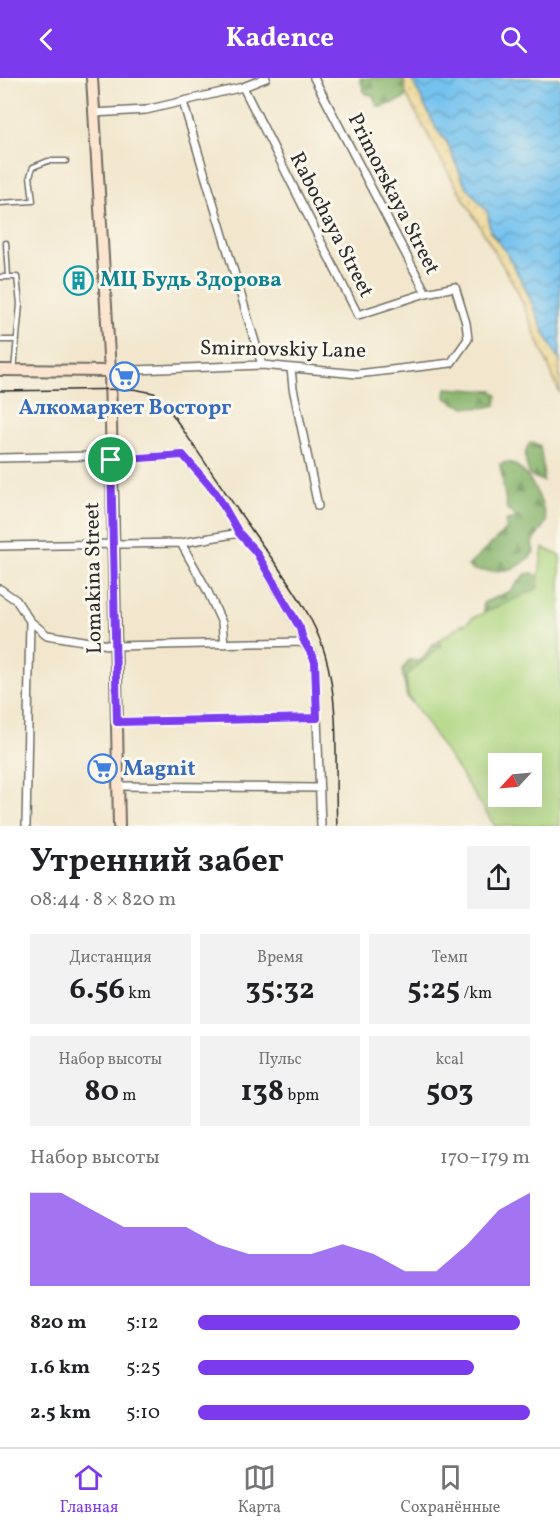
<!DOCTYPE html>
<html lang="ru">
<meta charset="utf-8">
<style>
:root{--surface:#fff;--page:#f2f2f2;--text:#202124;--muted:#757577;--line:#e0e0e0;--accent:#7c3aed}
body{margin:0;font-family:Vollkorn,serif;background:var(--page);color:var(--text);height:100vh;display:flex;flex-direction:column;font-size:22px;white-space:nowrap}
*{box-sizing:border-box;margin:0}
p{font-size:20px;color:var(--muted)}
.icon{flex:none;width:33px;height:33px;fill:none;stroke:currentColor;stroke-width:2;stroke-linecap:round;stroke-linejoin:round}
.map{position:relative;height:748px;overflow:hidden}
.drawer{display:flex;flex-direction:column;background:var(--surface);flex:1}
.drawer>*{flex:none}
.needle{width:39px;rotate:244deg}
.controls{position:absolute;left:488px;top:675px;display:grid;gap:12px}
.controls a{display:grid;place-items:center;width:54px;height:54px;border-radius:0px;background:var(--surface);box-shadow:0 6px 24px #0002;font-size:30px}
.pin{position:absolute;display:grid;place-items:center;width:51px;height:51px;color:#fff;margin:-26px;border:3px solid #fff;border-radius:50%;box-shadow:0 2px 6px #0007}
.round{display:grid;place-items:center;flex:none;width:63px;height:63px;border-radius:0px;background:var(--page)}
.overview{display:flex;align-items:center;justify-content:space-between;height:102px;padding:0 30px}
h1{font-size:33px;font-weight:700;line-height:45px}
.stats{display:grid;grid-template-columns:repeat(3,1fr);gap:9px;height:102px;padding:6px 30px}
.stats div{display:grid;align-content:center;border-radius:0px;background:var(--page);text-align:center}
.stats b{font-size:30px;font-weight:700}
.stats small{font-size:16px;font-weight:400}
.stats p{font-size:16px}
.chart{height:168px;padding:12px 30px}
.chart p{display:flex;justify-content:space-between}
.chart svg{width:100%;height:108px;margin-top:6px;fill:var(--accent);opacity:.7}
ul{padding:0 30px;list-style:none;font-size:20px}
li{display:grid;grid-template-columns:96px 72px 1fr;align-items:center;height:45px}
li i{height:15px;border-radius:8px;background:var(--accent)}
header{display:flex;justify-content:space-between;align-items:center;height:78px;padding:0 30px;background:var(--accent);color:#fff;font-size:27px;font-weight:700}
.tabs{display:flex;justify-content:space-around;align-items:center;height:84px;border-top:2px solid var(--line);background:var(--surface);font-size:16px;color:var(--muted)}
.tabs a{display:grid;justify-items:center;gap:3px}
.tabs .selected{color:var(--accent)}
.map>svg:first-child{display:block}
</style>
<header><svg class="icon" aria-label="back" viewBox="0 0 24 24"><path d="M15 5l-7 7 7 7"/></svg>Kadence<svg class="icon" aria-label="search" viewBox="0 0 24 24"><circle cx="10" cy="10" r="6"/><path d="M15 15l6 6"/></svg></header>
<div class="map">
<svg width="560" height="748" viewBox="0 0 560 748">
<defs>
<pattern id="forest-firs" width="22" height="20" patternUnits="userSpaceOnUse" patternTransform="scale(1.5)"><rect width="22" height="20" fill="#8ab66e"/><path d="M5 1l3.5 6h-7zM16 11l3.5 6h-7z" fill="#71945b"/></pattern>
<pattern id="sand-dots" width="8" height="8" patternUnits="userSpaceOnUse" patternTransform="scale(1.5)"><rect width="8" height="8" fill="#eeda9e"/><path d="M2 2h.1M6 6h.1" fill="none" stroke="#cb8" stroke-width="1.8" stroke-linecap="round"/></pattern>
<pattern id="water-waves" width="16" height="10" patternUnits="userSpaceOnUse" patternTransform="scale(1.5)"><rect width="16" height="10" fill="#74c2ee"/><path d="M0 5q4-4 8 0t8 0" fill="none" stroke="#5f9ec1"/></pattern>
</defs>
<rect width="100%" height="100%" fill="#fbf7ec"/>
<filter id="ink" filterUnits="userSpaceOnUse"><feTurbulence type="fractalNoise" baseFrequency=".0167" numOctaves="2"/><feDisplacementMap in="SourceGraphic" scale="12" xChannelSelector="R" yChannelSelector="G"/><feConvolveMatrix kernelMatrix="1 2 1 2 8 2 1 2 1" color-interpolation-filters="sRGB"/></filter>
<filter id="wash" filterUnits="userSpaceOnUse"><feTurbulence type="fractalNoise" baseFrequency=".008" numOctaves="4" result="noise"/><feDisplacementMap in="SourceGraphic" scale="24" xChannelSelector="R" yChannelSelector="G"/><feGaussianBlur stdDeviation="1.35" result="paint"/><feColorMatrix in="noise" values="0 0 0 0 0 0 0 0 0 0 0 0 0 0 0 0 0 1.4 0 .05"/><feComposite in="paint" operator="in"/></filter>
<g filter="url(#wash)">
<rect width="100%" height="100%" fill="#f2e7cd"/>
<path fill="url(#forest-firs)" stroke="#5a704c" stroke-width="1.5" d="M360,0H404L406,16L404,21L383,29L377,28L373,17L365,16Z
M446,310L493,313L497,317L496,327C479,332 459,331 445,319Z
M530,365H535L540,368C541,378 545,395 543,403L530,398C526,386 522,375 530,365Z
M508,384C529,390 543,423 546,444L532,465L534,474C516,497 498,493 472,492L468,488L507,451L505,445L507,442L517,440L507,431L500,386Z
M533,495L539,499L552,525L484,535L483,525L510,513L526,496Z
M434,565L442,567L419,632L407,620L402,592L409,582L420,583Z"/>
<path fill="url(#sand-dots)" stroke="#8c8264" stroke-width="1.5" d="M404,0H411L415,6L442,59L447,64L464,105L488,135L490,154L504,171L524,207L547,260L560,283V316L517,212L445,89L406,16Z"/>
<path fill="#add57f" stroke="#6c8055" stroke-width="1.5" fill-rule="evenodd" d="M543,470L560,478V748H495L408,617L406,598L441,568L438,563L463,546L464,547L473,540L537,511ZM498,686H531V718H498Z"/>
<path fill="url(#water-waves)" stroke="#50768c" stroke-width="1.5" d="M411,0H560V283L547,260L524,207L504,171L490,153L488,135L464,105L447,64L437,52Z"/>
</g>
<g filter="url(#ink)">
<g fill="none" stroke-linecap="round" stroke-linejoin="round">
<defs>
<path id="lane" d="M0,125L33,123L30,98L33,89L48,83H66
M6,165L8,199
M0,199H17L20,226L14,292
M0,262H17"/>
<path id="street" d="M314,0L426,215
M183,24L262,287
M93,35L146,32L243,9L266,0
M291,290L293,310L318,428
M110,293L262,287L357,296L451,285L468,261L466,245L455,209L426,215L358,237L243,9
M0,380L93,378L112,382L183,377L216,415L239,455L256,474L300,551L302,564L312,575L315,584L321,748
M181,465L207,512L222,545L224,566
M0,468L181,465L239,455
M0,511L16,522L30,543L47,557L115,568L302,564
M117,644L317,640
M118,708L319,710
M26,748L30,543"/>
<path id="secondary" d="M92,0L110,293L119,748
M0,292L110,293"/>
</defs>
<use href="#lane" stroke="#716d64" stroke-width="7"/>
<use href="#street" stroke="#716d64" stroke-width="10"/>
<use href="#secondary" stroke="#716d64" stroke-width="14"/>
<use href="#lane" stroke="#fff" stroke-width="4"/>
<use href="#street" stroke="#fff" stroke-width="7"/>
<use href="#secondary" stroke="#fce5cf" stroke-width="10"/>
<path stroke="#2b2b2b" stroke-width="1.5" d="M0,313L133,311L154,315L164,324C192,365 220,407 249,448C276,488 311,529 325,576C341,631 334,692 337,748"/>
</g>
</g>
<g fill="none" stroke-linecap="round" stroke-linejoin="round" filter="url(#ink)">
<defs>
<path id="route" d="M183,377L216,415L239,455L256,474L300,550C303,568 310,569 315,584L317,640L117,644L111,382Z"/>
</defs>
<use href="#route" stroke="#fff" stroke-width="12"/>
<use href="#route" stroke="#7c3aed" stroke-width="8"/>
</g>
<defs>
<symbol id="building-ring" viewBox="-11 -11 22 22"><circle r="9.5" fill="#fbf7ec" stroke="#0f9aa8" stroke-width="1.5"/><path d="M-4-6H4V6H1V3H-1V6H-4ZM-2.5-4.3h1.7v1.8h-1.7ZM.8-4.3h1.7v1.8H.8ZM-2.5-1h1.7V.8h-1.7ZM.8-1h1.7V.8H.8Z" fill="#0f9aa8"/></symbol>
<symbol id="supermarket-ring" viewBox="-11 -11 22 22"><circle r="9.5" fill="#fbf7ec" stroke="#3f7fe0" stroke-width="1.5"/><path d="M-6-5.5h2.5l.6 2H6L4.5 2H-2.5L-4.4-4H-6ZM-1.5 3.2a1.3 1.3 0 1 0 .1 0ZM3 3.2a1.3 1.3 0 1 0 .1 0Z" fill="#3f7fe0"/></symbol>
</defs>
<g fill-rule="evenodd">
<use href="#building-ring" x="62" y="186" width="33" height="33"/>
<use href="#supermarket-ring" x="108" y="282" width="33" height="33"/>
<use href="#supermarket-ring" x="86" y="674" width="33" height="33"/>
</g>
<g text-anchor="middle" dominant-baseline="central" stroke-width="6" stroke-linejoin="round" paint-order="stroke">
<g font-size="21" fill="#2b2b2b" stroke="#fbf7ec">
<text transform="translate(393 116) rotate(63)">Primorskaya Street</text>
<text transform="translate(331 147) rotate(63)">Rabochaya Street</text>
<text transform="translate(283 272) rotate(1)">Smirnovskiy Lane</text>
<text transform="translate(94 500) rotate(-91)">Lomakina Street</text>
</g>
<g font-size="21" font-weight="bold" fill="#0d838f" stroke="#fbf7ec" text-anchor="start">
<text x="100" y="202">МЦ Будь Здорова</text>
</g>
<g font-size="21" font-weight="bold" fill="#366cbe" stroke="#fbf7ec">
<text x="125" y="330">Алкомаркет Восторг</text>
<text x="123" y="691" text-anchor="start">Magnit</text>
</g>
</g>
</svg>
<div class="controls">
<a><svg class="needle" viewBox="-14 -14 28 28"><path d="M0-13l5 13h-10z" fill="#e53935"/><path d="M0 13l5-13h-10z" fill="#757577"/></svg></a>
</div>
<div class="pin" style="left:111px;top:382px;background:#1e9e55"><svg class="icon" aria-label="arrive" viewBox="0 0 24 24"><path d="M6 21V4h12l-3 4 3 4H6"/></svg></div>
</div>
<section class="drawer">
<div class="overview"><div><h1>Утренний забег</h1><p>08:44 · 8 × 820 m</p></div><a class="round"><svg class="icon" aria-label="share" viewBox="0 0 24 24"><path d="M12 15V3M7 8l5-5 5 5M5 13v7h14v-7"/></svg></a></div>
<div class="stats">
<div><p>Дистанция</p><b>6.56<small> km</small></b></div>
<div><p>Время</p><b>35:32</b></div>
<div><p>Темп</p><b>5:25<small> /km</small></b></div>
</div>
<div class="stats">
<div><p>Набор высоты</p><b>80<small> m</small></b></div>
<div><p>Пульс</p><b>138<small> bpm</small></b></div>
<div><p>kcal</p><b>503</b></div>
</div>
<div class="chart"><p><span>Набор высоты</span>170–179 m</p>
<svg viewBox="0 0 160 44" preserveAspectRatio="none"><path d="M0 44V6L10 6L20 13L30 20L40 20L50 20L60 27L70 31L80 31L90 31L100 27L110 31L120 38L130 38L140 27L150 13L160 6V44z"/></svg>
</div>
<ul>
<li><b>820 m</b>5:12<i style="width:97%"></i></li>
<li><b>1.6 km</b>5:25<i style="width:83%"></i></li>
<li><b>2.5 km</b>5:10<i style="width:100%"></i></li>
</ul>
</section>
<nav class="tabs">
<a class="selected"><svg class="icon" aria-label="home" viewBox="0 0 24 24"><path d="M3 11l9-7 9 7M6 9v11h12V9"/></svg>Главная</a>
<a><svg class="icon" aria-label="map" viewBox="0 0 24 24"><path d="M3 6l6-2 6 2 6-2v14l-6 2-6-2-6 2zM9 4v14M15 6v14"/></svg>Карта</a>
<a><svg class="icon" aria-label="saved" viewBox="0 0 24 24"><path d="M7 4h10v16l-5-4-5 4z"/></svg>Сохранённые</a>
</nav>
